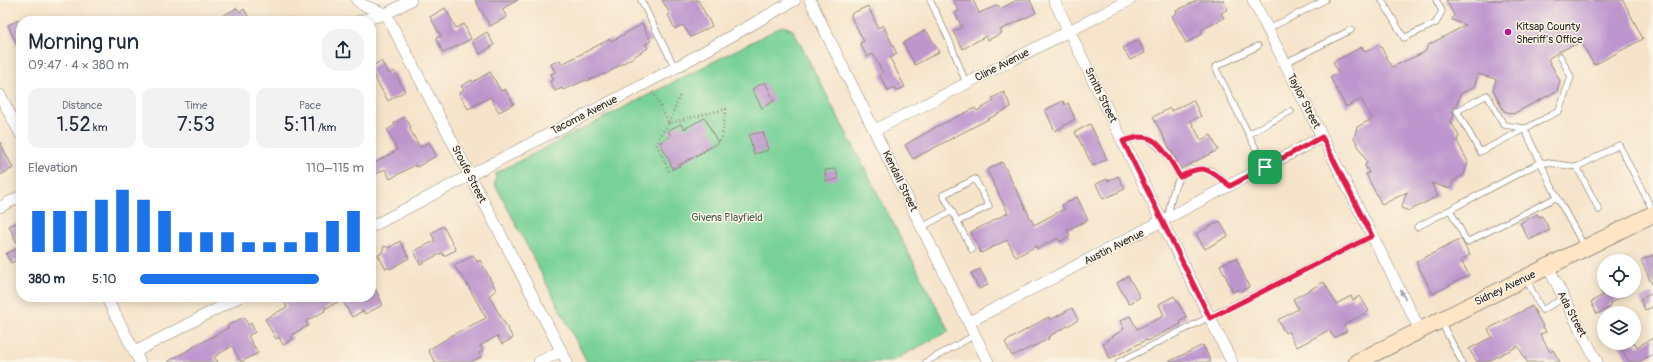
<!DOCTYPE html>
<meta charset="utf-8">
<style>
:root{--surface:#fff;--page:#f2f2f3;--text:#1f2937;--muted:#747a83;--accent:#1a73e8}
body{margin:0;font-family:Pangolin,sans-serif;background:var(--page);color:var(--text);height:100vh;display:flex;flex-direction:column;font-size:15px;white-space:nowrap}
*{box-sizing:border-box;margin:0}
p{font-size:13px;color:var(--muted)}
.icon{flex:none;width:22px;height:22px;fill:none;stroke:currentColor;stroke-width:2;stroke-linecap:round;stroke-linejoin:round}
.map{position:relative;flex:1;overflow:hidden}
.side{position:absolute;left:16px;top:16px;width:360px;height:286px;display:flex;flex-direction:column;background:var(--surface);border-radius:16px;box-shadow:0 2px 10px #0003}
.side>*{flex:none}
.controls{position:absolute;left:1597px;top:254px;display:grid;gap:8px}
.controls a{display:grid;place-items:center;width:44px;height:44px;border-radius:50%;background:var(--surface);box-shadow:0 2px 10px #0003;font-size:20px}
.pin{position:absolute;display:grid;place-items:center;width:34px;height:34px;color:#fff;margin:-17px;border-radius:8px;box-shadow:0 2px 6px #0006}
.round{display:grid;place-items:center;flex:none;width:42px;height:42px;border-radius:16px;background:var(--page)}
.headline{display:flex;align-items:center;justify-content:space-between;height:68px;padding:0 12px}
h1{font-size:22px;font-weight:600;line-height:30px}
.stats{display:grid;grid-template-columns:repeat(3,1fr);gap:6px;height:68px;padding:4px 12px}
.stats div{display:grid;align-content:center;border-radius:10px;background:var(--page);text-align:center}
.stats b{font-size:20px;font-weight:600}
.stats small{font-size:11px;font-weight:400}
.stats p{font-size:11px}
.chart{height:112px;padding:8px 12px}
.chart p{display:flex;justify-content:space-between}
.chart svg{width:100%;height:72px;margin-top:4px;stroke:var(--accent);stroke-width:6}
ul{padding:0 12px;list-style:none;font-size:13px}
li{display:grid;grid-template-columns:64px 48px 1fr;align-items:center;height:30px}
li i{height:10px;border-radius:5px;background:var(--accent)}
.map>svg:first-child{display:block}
</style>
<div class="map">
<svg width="1653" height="362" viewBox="0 0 1653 362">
<rect width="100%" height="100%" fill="#fcf5e5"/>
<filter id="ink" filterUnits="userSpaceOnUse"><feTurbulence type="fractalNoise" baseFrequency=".025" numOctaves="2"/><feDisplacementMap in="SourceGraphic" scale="8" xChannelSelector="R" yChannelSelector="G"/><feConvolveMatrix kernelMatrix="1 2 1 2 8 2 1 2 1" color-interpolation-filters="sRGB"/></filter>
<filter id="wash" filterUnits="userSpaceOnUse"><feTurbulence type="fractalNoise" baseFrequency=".012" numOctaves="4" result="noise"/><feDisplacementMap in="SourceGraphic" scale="16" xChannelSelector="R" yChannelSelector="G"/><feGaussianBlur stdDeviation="0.9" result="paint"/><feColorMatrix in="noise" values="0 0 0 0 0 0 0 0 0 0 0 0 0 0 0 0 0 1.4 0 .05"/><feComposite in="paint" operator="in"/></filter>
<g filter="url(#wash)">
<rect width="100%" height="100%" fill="#f6e4ca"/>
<path fill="#78d298" stroke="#527e62" d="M783,26L793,30L949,331L890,362H587L495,184L496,173Z"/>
<g id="blocks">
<path fill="#bd96ce" d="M475,0H518L502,9L507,17L490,26Z
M662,0H698L712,26L691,37L683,25L675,29L668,15L670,14Z
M953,0H973L979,13L998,5L1000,9L1017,0H1030L1036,13L1000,30L1002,33L988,40L986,36L963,49L953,32L962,27L955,13L959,11Z
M1198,0H1223L1228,9L1221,13L1224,18L1201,30L1202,34L1186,43L1172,16L1177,13L1176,11Z
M1446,0H1623L1643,39L1594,65L1581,42L1558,52L1548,59L1560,81L1557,91L1513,114L1504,111L1493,90L1496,79L1478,74L1474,87L1460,94L1456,107L1453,111L1454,114L1451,122L1459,136L1457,141L1468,162L1464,175L1453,181L1450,189L1431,183L1438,196L1409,211L1401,208L1407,192L1382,205L1366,174L1369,173L1365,166L1367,162L1354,138L1357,127L1372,119L1361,99L1346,107L1330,77L1338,72L1333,62L1362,47L1365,52L1380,45L1392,67L1425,52L1428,45L1466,25L1452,20L1454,15Z
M868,6L878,28L883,25L897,54L890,58L905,87L896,91L894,87L888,91L880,76L883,73L873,54L867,57L860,43L864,41L851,17V14Z
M237,8L240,12L244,9L251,21H213Z
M445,8L456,28L464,24L471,39L443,53L436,38L441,36L430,17Z
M21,19V54L8,25Z
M642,24L651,41L645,44L648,48L604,75L603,74L587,81L586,80L563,90L562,88L555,91L550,81L554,79L551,74L555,72L551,64L560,60L562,64L610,39L612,41Z
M926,30L939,52L915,65L903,43Z
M487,32L494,45L480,54L472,41Z
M1138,40L1145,53L1130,60L1123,48Z
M381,61L389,74L394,71L405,91L388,101L371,71V67Z
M490,72L501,91L505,89L514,104L499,112L490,97L468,109L459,93L464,90L461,86L472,80L473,82Z
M765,82L774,101L762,108L752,89Z
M1004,92L1011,107L913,159L905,145L936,127L975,108L977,111L994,101L992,98Z
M1193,100L1201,116L1191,121L1201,140L1211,135L1218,150L1181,169L1153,117L1170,108L1171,111Z
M1063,101L1065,105L1068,103L1075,119L1055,131L1045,110Z
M405,117L411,127L409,128L420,147L429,142L436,156L417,167L415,165L390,179L385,169L371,177V165L397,150L387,130L395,125L394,123Z
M705,118L718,143L673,169L660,142L671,136L668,130L681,124L684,129Z
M1090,124L1107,159L1093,166L1075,132Z
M763,132L768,150L754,154L749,135Z
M0,142L13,168L0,175Z
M1002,162L1034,225L1064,209L1062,205L1077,197L1088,220L1067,230L1070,236L1060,242L1058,238L1037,249L1036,246L1016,257L1007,240L981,253L971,232L1008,213L987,170Z
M836,169L838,179L826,181L825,170Z
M1118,176L1125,189L1103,199L1096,184L1107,179L1108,181Z
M1537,214L1539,217L1542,216L1550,230L1529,240L1520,223Z
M21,221V258L11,263L6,254L19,247L9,226Z
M1220,221L1228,236L1205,249L1196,234Z
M443,226L456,250L444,256L442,253L420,264L414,251L435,241L431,233Z
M1461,239L1470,255L1461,260L1469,275L1433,294L1416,262Z
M400,241L409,258L390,269L389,267L386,269L378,255L382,253L384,246L389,248Z
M473,255L477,262L480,260L496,290L489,296L513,338L502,344L497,336L480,346L483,351L479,353L481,357L471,362H435L428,350L448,338V337L486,318L467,284L454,266Z
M1653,255V287L1641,260Z
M1236,258L1249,287L1241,291L1239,289L1233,292L1220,265Z
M980,269L988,285L979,289L971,273Z
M1128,276L1140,297L1129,304L1117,283Z
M371,280L383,305L365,314L363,311L352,317L342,300L324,309L325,311L306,321L308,326L291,335L293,339L283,345L279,337L276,339L265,319L287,307L282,297H371Z
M1324,282L1336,304L1351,296L1353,300L1360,296L1369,311L1345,324L1344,326L1347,331L1334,338L1329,330L1297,347L1288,331L1285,333L1278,320L1298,309L1293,299Z
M1601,291H1632L1609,304L1611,307L1597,314L1591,302L1603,295Z
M1653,293V307L1645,310L1640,299Z
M1174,296L1187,318L1180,321L1181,324L1147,341L1146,340L1110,359L1103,344L1107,341V340L1124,329L1120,321L1130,316L1137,329L1164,316L1159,304Z
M1532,306L1546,332L1540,334L1550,352L1553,350L1560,362H1527L1518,346L1487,362H1477L1469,349L1492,337L1488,329Z
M1072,308L1078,320L1048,337L1049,339L1012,356L1005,342L1043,320L1049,317L1050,320Z
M244,317L248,325L251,323L255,332L248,336L258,353L241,362L232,346L214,357L218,362H167L228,328L227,326Z
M1653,338V354L1639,362H1629L1618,343H1635L1637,347Z
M1203,345L1211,362H1168Z"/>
</g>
</g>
<g filter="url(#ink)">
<use href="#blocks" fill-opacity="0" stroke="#90887a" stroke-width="1"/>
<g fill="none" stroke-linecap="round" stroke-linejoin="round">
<defs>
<path id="service" d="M641,0L675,68
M930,0L950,42L966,83
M1382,0L1404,38L1436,23L1442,11L1436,0
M1268,29L1325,0
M1258,46L1215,67L1265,167
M1560,56L1571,77L1559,111L1480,152L1457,111L1487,95L1504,125L1524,128L1557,197L1584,246
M1285,63L1351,30
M1249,134L1291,111
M1123,141L1138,137L1149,138L1169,157L1180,177
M1577,167L1619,145L1653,211
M1450,210L1467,242L1557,197
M952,211L943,195L975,179L989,206L957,222
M1168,218C1171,199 1173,172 1197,169C1202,169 1206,168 1210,170C1217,174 1223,181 1230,186
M922,227L952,211L972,250
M1417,227L1541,162L1577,167L1599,210
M1526,279L1542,310L1564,298
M1441,322L1462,362
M926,362L975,335
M1119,362L1372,236"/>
<path id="minor" d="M357,0L363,5L386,14L567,362
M810,0L988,362
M1054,0L1162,222L1232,362
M1253,0L1420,330
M359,21L386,14L411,0
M0,95L21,135
M875,130L1130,0
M0,207L21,196
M371,227L675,68L795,0
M1548,267L1597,362
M106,297L140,362
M969,322L1322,137
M135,352L239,297
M539,362L561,351"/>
<path id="secondary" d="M1357,362L1653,214"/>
</defs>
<use href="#service" stroke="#90887a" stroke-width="7"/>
<use href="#minor" stroke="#90887a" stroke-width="12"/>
<use href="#secondary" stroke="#90887a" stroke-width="18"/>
<path stroke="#90887a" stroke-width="2.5" stroke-dasharray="1 3" stroke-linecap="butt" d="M653,92L669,123L658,139L657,145L669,171L718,143L722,137L726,109L669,123
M669,123L680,95"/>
<use href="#service" stroke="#fff" stroke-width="5.5"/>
<use href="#minor" stroke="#fff" stroke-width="11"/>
<use href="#secondary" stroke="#fee5c5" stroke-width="16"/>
</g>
<defs><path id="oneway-solid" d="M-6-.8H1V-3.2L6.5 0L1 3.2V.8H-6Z"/></defs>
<use fill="#a0a0a0" href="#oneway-solid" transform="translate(1403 295) rotate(-117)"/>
</g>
<g fill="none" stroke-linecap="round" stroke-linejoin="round" filter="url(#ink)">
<defs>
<path id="route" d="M1138,137C1141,137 1145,137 1148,138C1161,141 1174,166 1180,177C1205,162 1209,170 1230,186L1322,137L1372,236L1210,318L1123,141Z"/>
</defs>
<use href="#route" stroke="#fff" stroke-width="8"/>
<use href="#route" stroke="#e11d48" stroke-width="5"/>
</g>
<circle fill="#b5179e" stroke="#fcf5e5" stroke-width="1.5" cx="1508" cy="32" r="4"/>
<g text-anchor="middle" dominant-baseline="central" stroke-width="3" stroke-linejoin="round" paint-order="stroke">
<g font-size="11" fill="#2b2b2b" stroke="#fcf5e5" text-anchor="start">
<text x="1516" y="26">Kitsap County<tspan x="1516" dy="13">Sheriff's Office</tspan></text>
</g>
<g font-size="11" fill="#2b2b2b" stroke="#fcf5e5">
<text transform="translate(1002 65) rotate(-27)">Cline Avenue</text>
<text transform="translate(1101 95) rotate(64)">Smith Street</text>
<text transform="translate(1304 101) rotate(63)">Taylor Street</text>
<text transform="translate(584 115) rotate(-27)">Tacoma Avenue</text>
<text transform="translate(469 174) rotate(63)">Sroufe Street</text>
<text transform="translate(900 181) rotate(64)">Kendall Street</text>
<text transform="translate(1114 247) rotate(-27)">Austin Avenue</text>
<text transform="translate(1505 288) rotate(-26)">Sidney Avenue</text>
<text transform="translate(1572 314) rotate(62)">Ada Street</text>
</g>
<g font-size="11" fill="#425d4c" stroke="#fcf5e5">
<text x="727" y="217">Givens Playfield</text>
</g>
</g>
</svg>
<div class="controls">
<a><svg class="icon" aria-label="locate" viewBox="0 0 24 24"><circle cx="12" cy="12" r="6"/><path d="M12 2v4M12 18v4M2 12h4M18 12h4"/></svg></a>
<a><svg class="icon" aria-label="layers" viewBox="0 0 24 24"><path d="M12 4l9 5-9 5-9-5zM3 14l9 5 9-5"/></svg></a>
</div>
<div class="pin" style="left:1265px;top:167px;background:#1e9e55"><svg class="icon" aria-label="arrive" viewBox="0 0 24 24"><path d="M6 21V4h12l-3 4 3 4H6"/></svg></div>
<section class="side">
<div class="headline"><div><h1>Morning run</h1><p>09:47 · 4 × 380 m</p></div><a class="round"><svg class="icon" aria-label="share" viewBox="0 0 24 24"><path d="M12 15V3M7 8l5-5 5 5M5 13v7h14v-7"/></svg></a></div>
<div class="stats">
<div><p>Distance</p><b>1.52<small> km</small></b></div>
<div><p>Time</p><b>7:53</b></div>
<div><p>Pace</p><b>5:11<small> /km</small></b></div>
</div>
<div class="chart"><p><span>Elevation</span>110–115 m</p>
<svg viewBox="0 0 160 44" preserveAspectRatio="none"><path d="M5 44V19M15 44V19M25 44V19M35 44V12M45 44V6M55 44V12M65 44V19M75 44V32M85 44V32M95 44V32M105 44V38M115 44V38M125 44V38M135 44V32M145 44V25M155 44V19"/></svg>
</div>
<ul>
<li><b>380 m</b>5:10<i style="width:80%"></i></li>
</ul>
</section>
</div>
